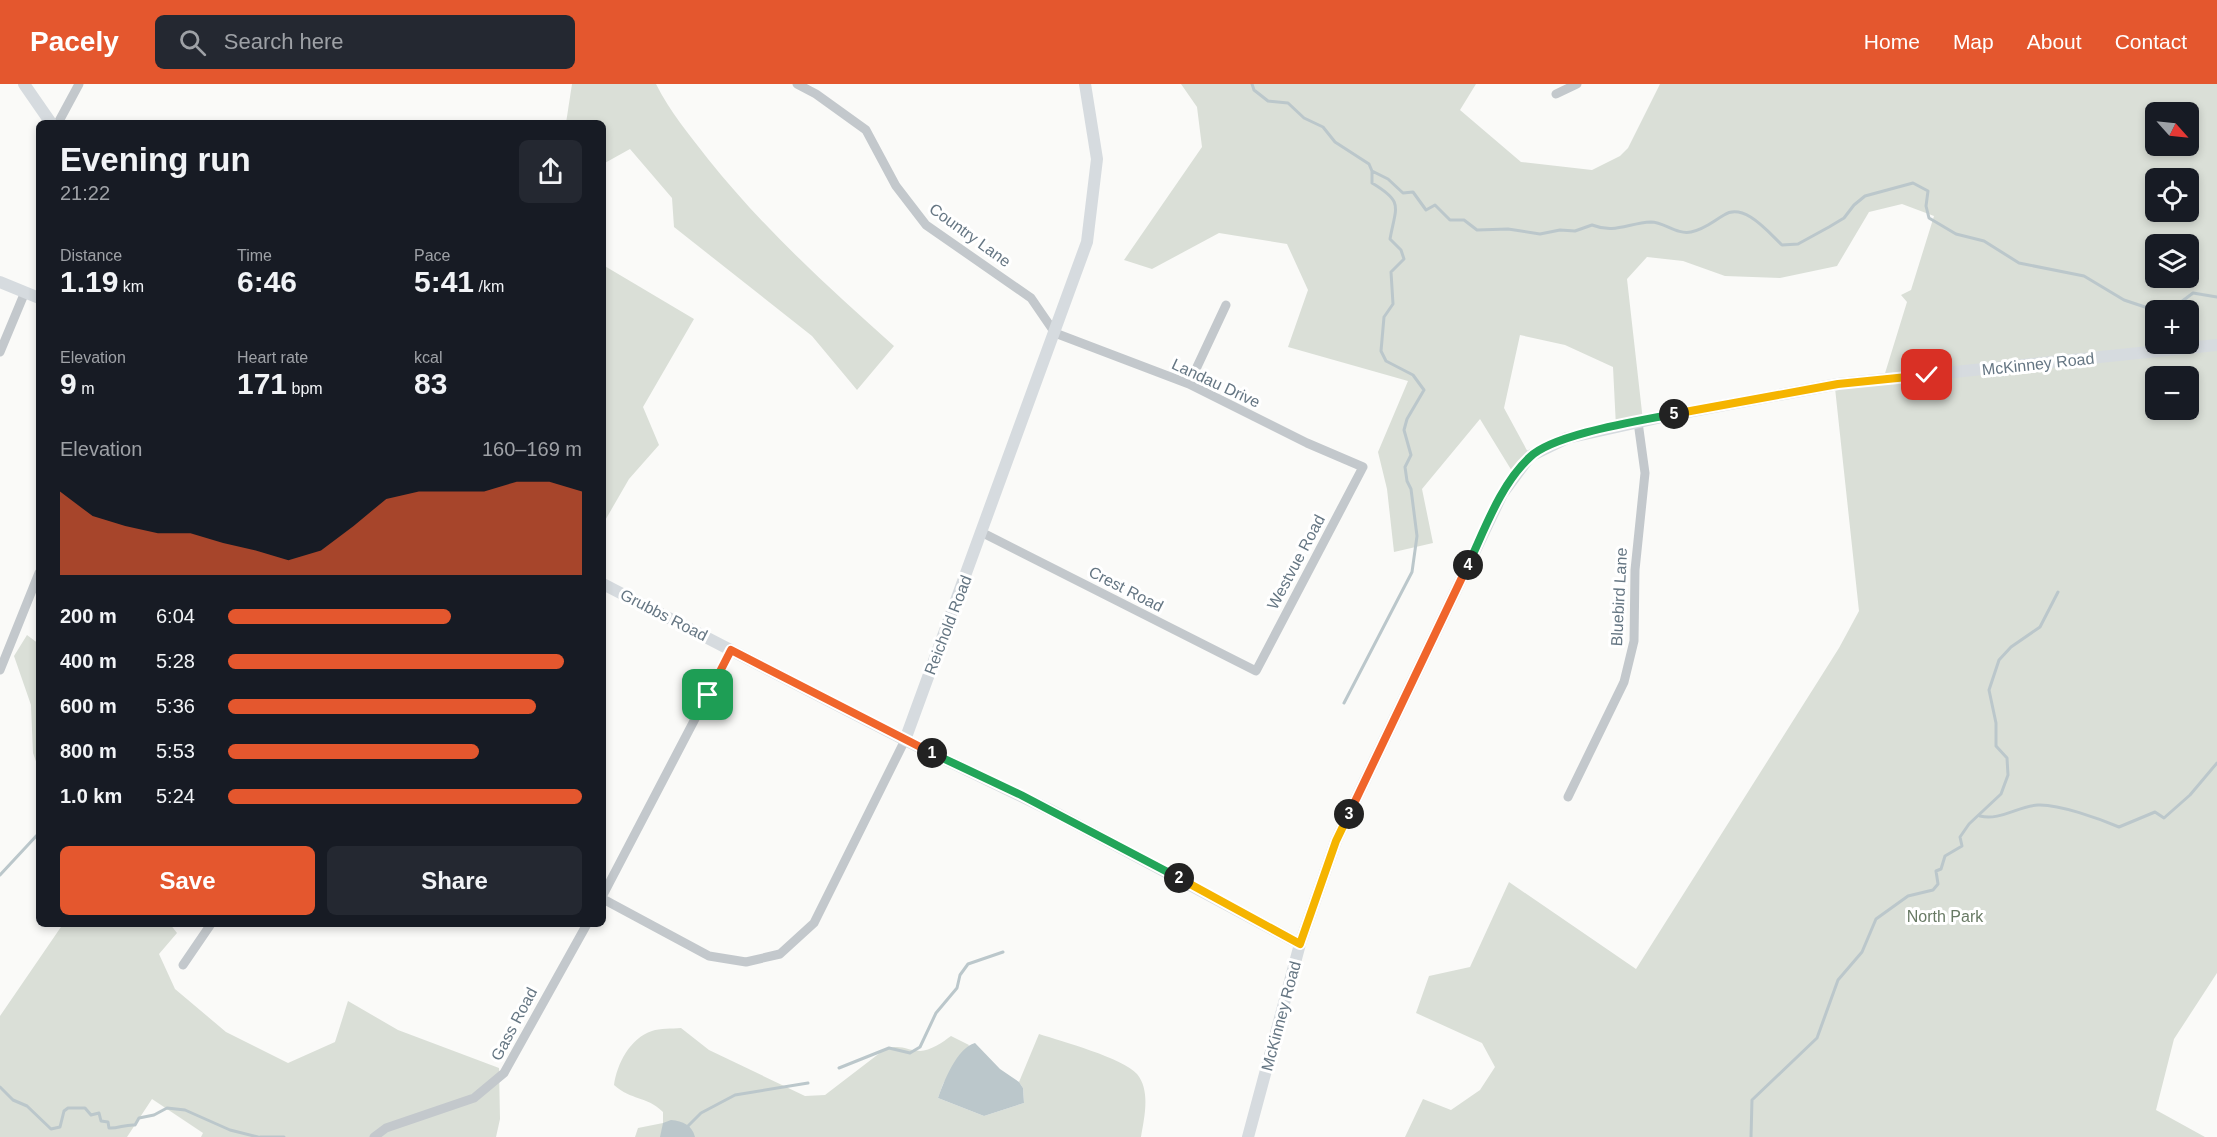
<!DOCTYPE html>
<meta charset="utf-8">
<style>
:root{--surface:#171b24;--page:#242831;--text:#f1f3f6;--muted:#9ea1a6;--accent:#e4572e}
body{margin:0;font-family:Arial,sans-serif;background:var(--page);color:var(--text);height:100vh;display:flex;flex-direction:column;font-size:22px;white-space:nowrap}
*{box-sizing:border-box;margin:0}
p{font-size:20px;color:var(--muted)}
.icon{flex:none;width:33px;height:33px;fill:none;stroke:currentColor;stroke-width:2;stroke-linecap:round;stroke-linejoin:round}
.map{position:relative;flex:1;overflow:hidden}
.drawer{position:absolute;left:36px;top:36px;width:570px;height:807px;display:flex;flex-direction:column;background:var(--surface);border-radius:9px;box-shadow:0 3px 9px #0003}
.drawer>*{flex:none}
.needle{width:39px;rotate:117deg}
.controls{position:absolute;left:2145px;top:18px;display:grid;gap:12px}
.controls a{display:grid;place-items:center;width:54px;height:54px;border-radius:9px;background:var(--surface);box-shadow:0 3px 9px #0003;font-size:30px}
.pin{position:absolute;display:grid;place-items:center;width:51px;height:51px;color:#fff;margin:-26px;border-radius:12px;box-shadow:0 3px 9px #0006}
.km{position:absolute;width:30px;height:30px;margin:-15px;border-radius:50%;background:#222;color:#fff;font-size:16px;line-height:30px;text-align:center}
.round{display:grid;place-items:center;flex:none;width:63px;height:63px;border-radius:9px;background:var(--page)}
.summary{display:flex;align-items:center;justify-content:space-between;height:102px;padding:0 24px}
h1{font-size:33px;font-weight:600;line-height:45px}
.stats{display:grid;grid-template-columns:repeat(3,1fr);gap:9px;height:102px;padding:6px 24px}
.stats div{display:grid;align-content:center}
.stats b{font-size:30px;font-weight:600}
.stats small{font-size:16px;font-weight:400}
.stats p{font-size:16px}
.chart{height:168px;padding:12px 24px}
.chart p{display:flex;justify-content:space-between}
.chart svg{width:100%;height:108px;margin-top:6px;fill:var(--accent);opacity:.7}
.action{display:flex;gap:12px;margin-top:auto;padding:12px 24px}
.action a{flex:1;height:69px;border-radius:9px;background:var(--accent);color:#fff;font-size:24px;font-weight:600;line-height:69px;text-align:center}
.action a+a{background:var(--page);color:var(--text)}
ul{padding:0 24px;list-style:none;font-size:20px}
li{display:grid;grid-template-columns:96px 72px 1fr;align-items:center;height:45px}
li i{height:15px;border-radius:8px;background:var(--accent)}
header{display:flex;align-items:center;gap:36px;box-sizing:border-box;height:84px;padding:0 30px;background:var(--accent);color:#fff}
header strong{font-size:28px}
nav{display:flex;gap:33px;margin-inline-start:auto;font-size:21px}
.search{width:420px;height:54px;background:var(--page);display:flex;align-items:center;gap:15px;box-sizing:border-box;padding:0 21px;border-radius:9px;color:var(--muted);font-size:22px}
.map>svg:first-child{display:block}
</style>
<header>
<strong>Pacely</strong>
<div class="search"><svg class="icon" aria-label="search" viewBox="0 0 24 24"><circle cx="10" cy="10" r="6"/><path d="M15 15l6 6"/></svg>Search here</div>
<nav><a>Home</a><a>Map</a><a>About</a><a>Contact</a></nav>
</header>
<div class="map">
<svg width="2217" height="1053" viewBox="0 0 2217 1053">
<rect width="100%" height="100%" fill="#fafaf8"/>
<path fill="#dadfd7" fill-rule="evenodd" d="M572,0H656C670,28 689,50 708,75C763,144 828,203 894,262L857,306L812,252L674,143L672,114L630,65L603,80V39H566Z
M1181,0H1476L1460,26L1521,78L1592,86L1620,72L1628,64L1660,0H2217V889L2174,955L2156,1026L2205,1053H1405L1423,1015L1451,1026L1480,1006L1495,983L1482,959L1416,929L1429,892L1470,883L1509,798L1636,885L1839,564L1859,527L1835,304L1882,299L1907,218L1901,211L1911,206L1934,132L1902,120L1869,128L1837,182L1780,194L1725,192L1683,177L1647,173L1627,195L1643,337L1616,343L1613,283L1565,261L1520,251L1504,324L1530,372L1515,392L1480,335L1422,405L1433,459L1394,468L1387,405L1378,368L1408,297L1288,263L1308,206L1287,160L1219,149L1152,185L1124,176L1202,63L1197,23ZM2156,28H2188V62H2156ZM2156,94H2188V128H2156ZM2156,160H2188V194H2156ZM2156,226H2188V260H2156ZM2156,292H2188V326H2156Z
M603,181L694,235L643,323L659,361L629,395L603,440Z
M27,551L39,560V686L33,669L31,621L14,572Z
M63,840H170L177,849L159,870L175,905L226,948L288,979L335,958L348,917L398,946L499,984L500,1035L496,1053H201L203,1049L152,1015L127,1053H0V932Z
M681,944L709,966L805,1012L825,1011L885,965C902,960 905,966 920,967C930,967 943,958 951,952L969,961L943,1000L938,1014L984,1032L1024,1019L1023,1004L1019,998L1039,950C1061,957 1123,974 1137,990C1151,1007 1144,1034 1141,1053H635L638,1044L663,1039V1028C645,1011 632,1017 614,1001C617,980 630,954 652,947C660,944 672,945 681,944Z"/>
<path fill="#bbc7cb" d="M975,959L1000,985L1019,998L1023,1004L1024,1019L984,1032L938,1014C944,997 957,964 975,959Z
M671,1036C683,1037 692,1041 695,1053H660L663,1039Z"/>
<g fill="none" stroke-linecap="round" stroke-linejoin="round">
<path stroke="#bbc7cb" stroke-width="3" d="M1252,0L1254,6L1268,17L1288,19L1304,34L1323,43L1335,58L1369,80L1372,87L1388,95L1403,109L1413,108L1426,126L1435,121L1450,136H1464L1477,146L1508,145L1540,150L1560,146L1575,147L1592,141C1615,150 1628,139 1651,138C1664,138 1677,151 1691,148C1705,145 1712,138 1724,131C1744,118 1768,148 1782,161L1798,160L1829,143L1844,134L1854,121L1865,112L1913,99L1928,107L1926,122L1929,134L1956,150L1984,157L2019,179L2084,192L2124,216L2148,224L2172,226
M2182,226L2181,218L2193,209L2217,213
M1344,619L1412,488L1417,452L1411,405L1407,397L1405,383L1411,371L1404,346L1407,335L1424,306L1413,291L1386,277L1381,267L1384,233L1393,220L1391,188L1404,175L1401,166L1390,155C1396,122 1404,118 1372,99V87
M1980,732C2000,737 2018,722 2038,721C2059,720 2100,735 2119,743L2155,728L2164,734L2190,711L2217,679
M0,791L39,749
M839,984L889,964L910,969L920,963L936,929L957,904L960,891L968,880L1003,868
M0,1003L13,1016L27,1022L51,1045L60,1043L64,1027L68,1024H85L91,1031L99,1029L101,1037L108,1038L109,1044C117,1045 126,1040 135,1041L139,1034L154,1031L167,1024L185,1026L230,1046L258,1053
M687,1043L701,1029L735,1011L808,999
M260,1053H284
M1751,1053L1752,1016L1817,954L1838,896L1862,868L1876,835L1908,812L1933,806L1938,800L1936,787L1941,785L1945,772L1962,762L1960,753L1969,740L2001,710L2008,691L2007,674L1996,662V639L1989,606L1999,576L2011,563L2040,543L2058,508"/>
<path stroke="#c3c8cc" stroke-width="9" d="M797,0L816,10L866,46L896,102L926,141L1031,214L1055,249L1189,300L1307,359L1363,383L1256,587L983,449
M1556,10L1577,0
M58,39L79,0
M0,268L25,208
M1189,300L1226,221
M0,586L39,489
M1568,713L1624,598L1634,557L1635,486L1645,389L1638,338
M603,811L731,566
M603,815L709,872L746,878L780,870L814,839L905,656
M183,881L211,840
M374,1053L386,1044L474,1014L504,989L587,840"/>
<path stroke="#d6dbdf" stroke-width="12" d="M24,0L51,39
M0,198L39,214
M603,500L905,656L1052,727L1300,860
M905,656L1087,158L1097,75L1085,0
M1248,1053L1300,860L1336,757L1502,410L1530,372L1567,354L1671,331L1838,300L2217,261"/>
</g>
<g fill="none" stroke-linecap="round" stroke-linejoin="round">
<defs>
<path id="split-1" d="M708,611L731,566L932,669"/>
<path id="split-2" d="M932,669L1021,711L1179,794"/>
<path id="split-3" d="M1179,794L1300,860L1336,757L1349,730"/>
<path id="split-4" d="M1349,730L1468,481"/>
<path id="split-5" d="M1468,481C1485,445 1500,401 1530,373C1554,350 1639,337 1674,330"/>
<path id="split-6" d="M1674,330L1838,300L1927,291"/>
</defs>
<use href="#split-1" stroke="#fff" stroke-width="12"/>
<use href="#split-2" stroke="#fff" stroke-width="12"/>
<use href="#split-3" stroke="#fff" stroke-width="12"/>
<use href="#split-4" stroke="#fff" stroke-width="12"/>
<use href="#split-5" stroke="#fff" stroke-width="12"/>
<use href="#split-6" stroke="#fff" stroke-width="12"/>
<use href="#split-1" stroke="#f0652b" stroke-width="8"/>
<use href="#split-2" stroke="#22a559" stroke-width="8"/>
<use href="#split-3" stroke="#f5b400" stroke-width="8"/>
<use href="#split-4" stroke="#f0652b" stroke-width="8"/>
<use href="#split-5" stroke="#22a559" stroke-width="8"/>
<use href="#split-6" stroke="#f5b400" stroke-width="8"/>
</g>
<g text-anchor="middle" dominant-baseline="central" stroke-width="6" stroke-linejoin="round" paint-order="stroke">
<g font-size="16" fill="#657683" stroke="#fff">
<text transform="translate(970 151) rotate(36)">Country Lane</text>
<text transform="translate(2038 280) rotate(-6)">McKinney Road</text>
<text transform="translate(1216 299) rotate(25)">Landau Drive</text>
<text transform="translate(1296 478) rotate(-62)">Westvue Road</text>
<text transform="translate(1126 505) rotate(27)">Crest Road</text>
<text transform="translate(1619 513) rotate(-87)">Bluebird Lane</text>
<text transform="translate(664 531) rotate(27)">Grubbs Road</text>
<text transform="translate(948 541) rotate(-69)">Reichold Road</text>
<text transform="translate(1281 932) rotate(-75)">McKinney Road</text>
<text transform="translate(514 940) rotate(-62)">Gass Road</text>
</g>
<g font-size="16" fill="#687a64" stroke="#fff">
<text x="1945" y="832">North Park</text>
</g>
</g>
</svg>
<div class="controls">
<a><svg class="needle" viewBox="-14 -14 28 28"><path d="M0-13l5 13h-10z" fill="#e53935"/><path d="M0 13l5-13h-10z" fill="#9ea1a6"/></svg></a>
<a><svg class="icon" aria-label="locate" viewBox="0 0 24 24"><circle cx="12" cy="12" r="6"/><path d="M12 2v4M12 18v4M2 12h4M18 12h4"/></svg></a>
<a><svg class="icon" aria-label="layers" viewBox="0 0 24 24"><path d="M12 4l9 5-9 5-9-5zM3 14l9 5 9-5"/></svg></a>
<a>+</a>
<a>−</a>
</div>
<div class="pin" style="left:708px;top:611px;background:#1e9e55"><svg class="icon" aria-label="arrive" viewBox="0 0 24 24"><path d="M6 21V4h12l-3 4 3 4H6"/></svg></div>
<div class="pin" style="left:1927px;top:291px;background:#d93025"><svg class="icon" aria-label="check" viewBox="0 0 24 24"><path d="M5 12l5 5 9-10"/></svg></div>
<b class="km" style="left:932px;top:669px">1</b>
<b class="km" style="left:1179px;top:794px">2</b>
<b class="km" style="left:1349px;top:730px">3</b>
<b class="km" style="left:1468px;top:481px">4</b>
<b class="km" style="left:1674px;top:330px">5</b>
<section class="drawer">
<div class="summary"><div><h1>Evening run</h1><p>21:22</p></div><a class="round"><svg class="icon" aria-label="share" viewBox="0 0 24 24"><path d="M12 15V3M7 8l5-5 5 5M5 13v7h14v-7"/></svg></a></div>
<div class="stats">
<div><p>Distance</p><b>1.19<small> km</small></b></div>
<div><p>Time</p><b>6:46</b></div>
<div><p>Pace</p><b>5:41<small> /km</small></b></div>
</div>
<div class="stats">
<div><p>Elevation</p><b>9<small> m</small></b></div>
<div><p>Heart rate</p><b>171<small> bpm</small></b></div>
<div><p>kcal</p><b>83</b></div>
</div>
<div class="chart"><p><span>Elevation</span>160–169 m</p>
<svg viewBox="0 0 160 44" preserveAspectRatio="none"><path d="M0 44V10L10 20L20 24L30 27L40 27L50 31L60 34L70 38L80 34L90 24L100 13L110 10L120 10L130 10L140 6L150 6L160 10V44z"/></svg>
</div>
<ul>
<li><b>200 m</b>6:04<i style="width:63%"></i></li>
<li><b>400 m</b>5:28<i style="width:95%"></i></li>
<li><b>600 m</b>5:36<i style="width:87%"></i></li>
<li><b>800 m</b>5:53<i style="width:71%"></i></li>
<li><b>1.0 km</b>5:24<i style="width:100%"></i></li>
</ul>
<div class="action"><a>Save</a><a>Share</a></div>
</section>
</div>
